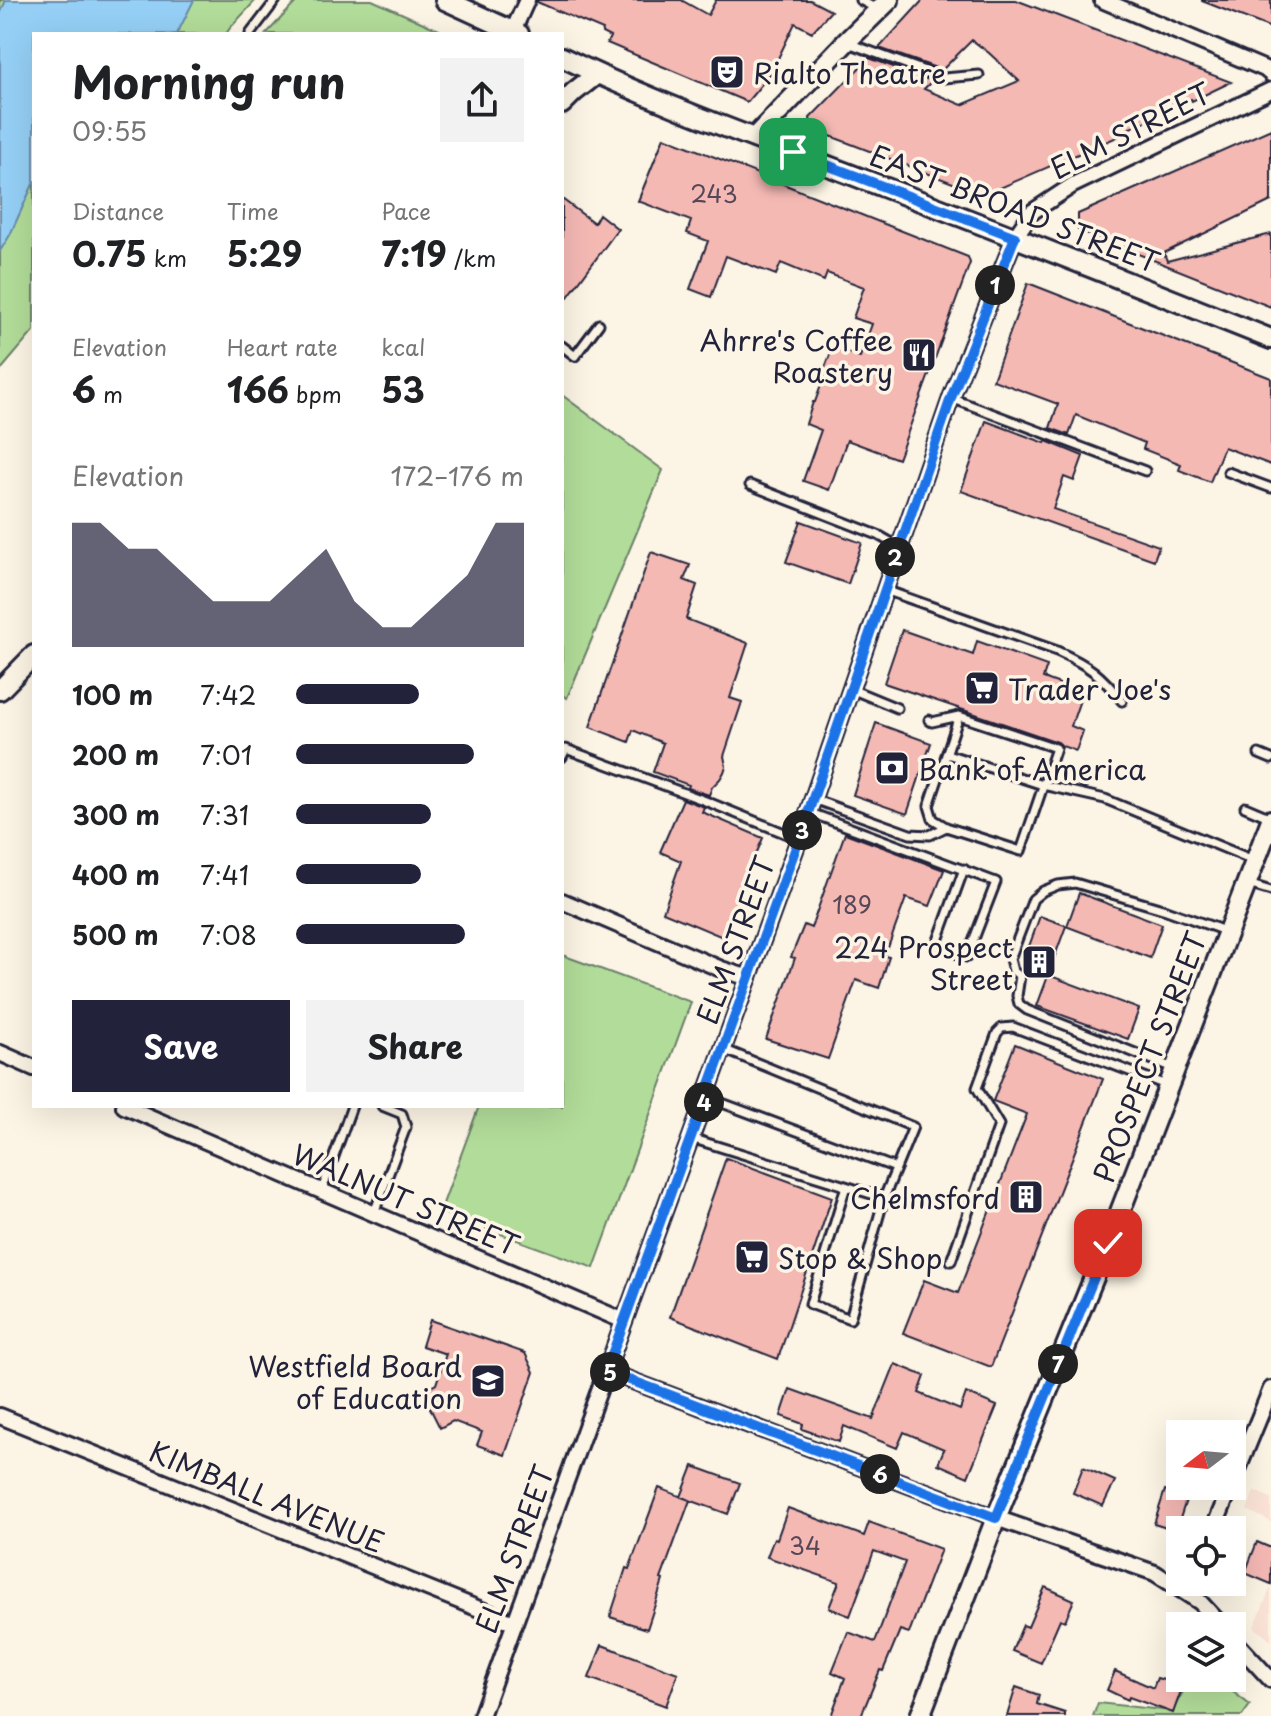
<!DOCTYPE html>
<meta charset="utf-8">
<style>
:root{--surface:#fff;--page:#f2f2f2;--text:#202124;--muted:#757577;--accent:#22223b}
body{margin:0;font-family:"Playpen Sans",sans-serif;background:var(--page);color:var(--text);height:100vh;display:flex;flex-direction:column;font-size:30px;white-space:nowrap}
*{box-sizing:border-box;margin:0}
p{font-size:26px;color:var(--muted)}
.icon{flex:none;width:44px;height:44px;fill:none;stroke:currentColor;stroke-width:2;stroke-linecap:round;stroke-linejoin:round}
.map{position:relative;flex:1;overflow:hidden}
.panel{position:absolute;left:32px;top:32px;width:532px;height:1076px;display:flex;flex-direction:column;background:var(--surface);border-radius:0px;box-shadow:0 8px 32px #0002}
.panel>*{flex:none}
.needle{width:52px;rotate:254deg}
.tools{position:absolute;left:1166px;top:1420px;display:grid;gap:16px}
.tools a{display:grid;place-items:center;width:80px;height:80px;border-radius:0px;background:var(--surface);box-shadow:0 8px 32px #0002;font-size:40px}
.pin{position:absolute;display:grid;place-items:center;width:68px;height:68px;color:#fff;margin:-34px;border-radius:16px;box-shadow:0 4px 12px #0006}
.km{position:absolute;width:40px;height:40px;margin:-20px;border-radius:50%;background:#222;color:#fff;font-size:22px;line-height:40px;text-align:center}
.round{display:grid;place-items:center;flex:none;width:84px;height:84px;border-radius:0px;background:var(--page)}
.head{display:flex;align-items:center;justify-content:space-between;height:136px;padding:0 40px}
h1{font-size:44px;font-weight:700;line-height:60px}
.stats{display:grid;grid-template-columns:repeat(3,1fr);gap:12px;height:136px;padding:8px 40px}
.stats div{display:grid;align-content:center}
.stats b{font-size:34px;font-weight:700}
.stats small{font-size:22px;font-weight:400}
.stats p{font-size:22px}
.chart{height:224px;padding:16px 40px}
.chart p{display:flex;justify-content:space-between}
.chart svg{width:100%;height:144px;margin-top:8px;fill:var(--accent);opacity:.7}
.action{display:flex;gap:16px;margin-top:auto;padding:16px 40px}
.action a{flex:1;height:92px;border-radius:0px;background:var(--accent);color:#fff;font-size:32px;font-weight:700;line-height:92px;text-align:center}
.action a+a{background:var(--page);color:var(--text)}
ul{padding:0 40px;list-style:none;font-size:26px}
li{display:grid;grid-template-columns:128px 96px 1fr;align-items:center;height:60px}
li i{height:20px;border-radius:10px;background:var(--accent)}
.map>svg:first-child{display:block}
</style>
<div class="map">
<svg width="1271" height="1716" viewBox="0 0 1271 1716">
<rect width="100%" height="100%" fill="#fcf5e5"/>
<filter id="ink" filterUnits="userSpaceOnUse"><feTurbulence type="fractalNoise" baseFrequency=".0125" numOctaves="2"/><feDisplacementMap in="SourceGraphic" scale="16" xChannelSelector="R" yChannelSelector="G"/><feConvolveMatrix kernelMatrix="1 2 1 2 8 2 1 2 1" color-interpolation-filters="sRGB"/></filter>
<g filter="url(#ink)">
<path fill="#fae3d6" d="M1254,1491L1271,1498V1522L1247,1510Z
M1271,1587V1641L1254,1627Z"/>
<path fill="#b2dc99" stroke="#6a7f6a" stroke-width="2" d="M0,0H256L230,28L226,34H34V331L0,371Z
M298,0H372L448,34H266Z
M562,395L663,470L567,698L562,695Z
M562,955L691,1002L594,1268L440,1212L479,1106H562Z
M1191,1678H1215L1250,1705L1242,1716H1093L1098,1703L1172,1711Z"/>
<path fill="#95cff5" stroke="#678aab" stroke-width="2" d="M6,0H194L177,34H34V182L10,235L0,251V14Z"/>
<path fill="#f5b9b4" stroke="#22223b" stroke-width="2" d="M537,0H681L708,15L716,0H810L831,11L812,32L795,23L771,73L747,102L607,43L610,37L602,33L603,30L537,2Z
M923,0H1016L1231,82L1192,101L1191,99L1151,116L1152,119L1130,128L1131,131L984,195L812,129L810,118L869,58L932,81L924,89L962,105L1019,81L989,53L972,40L942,70L879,48Z
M1202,0H1271V28L1202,1Z
M1271,129V201L1164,253L1167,261L1271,234V307L1078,230V214Z
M664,137L968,257L970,263L898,459L847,440L829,490L803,481L821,430L806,424L813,402H815L825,374L823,373L833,347L860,357L872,324L853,318L864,287L827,273L824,281L781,263L776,275L726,256L711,297L690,289L708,241L687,233L691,221L638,201Z
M562,199L594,223L599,214L618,229L562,305Z
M1028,283L1271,378V465L1224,447L1210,482L1179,470L1181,464L1143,449L1145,443L1076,415L1069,435L1050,428L1058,404L993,380Z
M986,421L1045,443L1046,441L1083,456L1074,481L1064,477L1053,509L1159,546L1154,560L961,491Z
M801,521L862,543L848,584L786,562Z
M651,552L690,565L684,580L697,585L686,619L748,643L730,698L742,702L724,756L726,766L724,772L720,779L712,787L709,795L688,788L689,785L653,772L663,743L633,730L629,742L590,727Z
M902,630L973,655L977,641L1047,666L1043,678L1065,686L1064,690L1081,697L1071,726L1083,731L1076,751L1062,746L1058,742L884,683Z
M876,723L931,743L907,814L853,795Z
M683,799L704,807L702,812L763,838L740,892L742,893L725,938L663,912L681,861L660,852Z
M845,833L944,870L930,906L906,898L885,956L889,957L879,988L856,980L828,1059L766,1039L795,958L791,957L804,925L811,928Z
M1079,893L1162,924L1150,958L1066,926L1048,975L1139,1009L1128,1039L1037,1006L1048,976L1022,966L1040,916L1067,926Z
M1015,1044L1103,1079L991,1367L903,1333L924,1280L958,1293L1027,1114L993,1101Z
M726,1158L832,1197L778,1359L670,1317Z
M430,1320L525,1353L534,1372L505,1455L477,1445L482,1432L453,1421L440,1428L422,1392L436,1384L446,1354L422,1346Z
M895,1364L925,1376L919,1393L960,1410L966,1393L997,1406L968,1477L938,1464L944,1449L904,1432L897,1448L844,1426L839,1442L802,1429L803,1424L781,1416L790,1389L873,1419Z
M693,1466L740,1483L728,1514L681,1497Z
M1083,1467L1115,1481L1103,1506L1073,1493Z
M659,1488L690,1500L661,1579L663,1580L647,1629L610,1617L626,1568L629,1569Z
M1165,1490L1187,1497L1176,1531L1154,1524Z
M788,1508L864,1536L869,1522L941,1549L909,1633L900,1630L883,1671L880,1670L861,1716H831L845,1678L832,1672L848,1632L875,1642L905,1562L874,1551L850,1616L829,1608L839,1582L767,1557L774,1538L777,1539Z
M1257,1542L1271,1548V1584L1245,1573Z
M1045,1587L1074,1600L1065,1621L1060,1619L1041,1663L1012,1651L1023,1625L1028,1627Z
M602,1645L678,1673L666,1706L589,1678Z
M1115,1671L1153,1688L1157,1678L1167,1681L1169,1674L1185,1680L1173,1713L1129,1697L1128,1700L1107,1690Z
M1016,1687L1039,1695L1037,1704L1065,1713V1716H1007Z"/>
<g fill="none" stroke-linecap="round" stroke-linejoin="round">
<defs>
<path id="service" d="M860,0L877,9
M250,34L276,0
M848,43L944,78L979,75
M562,346L575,356L599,324
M951,398L1145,471
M1228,472L1271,488
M750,485L878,535L899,547
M885,590L1057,651C1090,666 1100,674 1122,701
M851,689L897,708
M929,720L932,722L959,716L1056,748L1021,851L946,827L933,819L929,806L959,716
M947,754L1043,785L1105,799L1253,860
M1259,754L1271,759
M562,757L566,749L703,800L799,839
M813,799L910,834L930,835L946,827
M1245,807L1271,818
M808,812L996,882L967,957L936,946L964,869
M1248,884L1271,891
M723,1049L913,1127L884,1198L850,1319L810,1304L846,1186
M1173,1068L1027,1010L1019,1004L1017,996L1020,976L1013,971L1010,959L1033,899L1043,891L1058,885L1075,883L1166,910L1225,931
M706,1097L896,1168
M691,1138L884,1198
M322,1190L352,1106
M374,1213L406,1127L402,1114L382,1106
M951,1261L999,1125L977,1088L997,1033L1002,1028L1013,1027L1166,1085"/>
<path id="minor" d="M1102,0L1265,69L1271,74
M513,31L527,0
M562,901L721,969L749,978
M0,1053L34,1068
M124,1106L624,1321
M606,1371L996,1518L1155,1573L1200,1602L1222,1626
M0,1416L514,1623
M1232,1484L1271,1389
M1213,1530L1231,1486
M1232,1638L1271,1680
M481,1716L799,839L951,398L1015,237L1032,212L1073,185L1271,90"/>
<path id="tertiary" d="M445,0L519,34
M562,57C660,105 763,141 865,180C1001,231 1136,285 1271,339
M562,104L574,92L597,74
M754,138L846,42L889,0
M0,690L34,655
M920,1716L996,1518L1108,1243L1271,820"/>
</defs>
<use href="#service" stroke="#22223b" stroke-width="13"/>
<use href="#minor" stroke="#22223b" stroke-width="20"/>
<use href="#tertiary" stroke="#22223b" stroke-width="24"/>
<use href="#service" stroke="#fcf5e5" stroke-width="7"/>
<use href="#minor" stroke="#fcf5e5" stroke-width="14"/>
<use href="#tertiary" stroke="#fcf5e5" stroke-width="18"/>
</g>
</g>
<g fill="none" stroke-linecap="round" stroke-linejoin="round" filter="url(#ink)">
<defs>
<path id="route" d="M793,152L1015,237L951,398L799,839L606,1371L996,1518L1108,1243"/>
</defs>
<use href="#route" stroke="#fff" stroke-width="16"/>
<use href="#route" stroke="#1a73e8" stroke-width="10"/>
</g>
<defs>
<symbol id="theatre-square" viewBox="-11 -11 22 22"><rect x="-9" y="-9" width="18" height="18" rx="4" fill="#22223b" stroke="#fcf5e5"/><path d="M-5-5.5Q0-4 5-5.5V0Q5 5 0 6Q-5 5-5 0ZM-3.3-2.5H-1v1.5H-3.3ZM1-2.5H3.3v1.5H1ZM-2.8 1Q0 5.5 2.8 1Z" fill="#fff"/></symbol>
<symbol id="restaurant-square" viewBox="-11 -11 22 22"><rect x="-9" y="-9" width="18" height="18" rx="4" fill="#22223b" stroke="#fcf5e5"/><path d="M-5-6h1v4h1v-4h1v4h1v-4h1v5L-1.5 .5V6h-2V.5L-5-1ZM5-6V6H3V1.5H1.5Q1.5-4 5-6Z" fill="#fff"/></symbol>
<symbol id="supermarket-square" viewBox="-11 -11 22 22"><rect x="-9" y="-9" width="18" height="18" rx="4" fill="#22223b" stroke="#fcf5e5"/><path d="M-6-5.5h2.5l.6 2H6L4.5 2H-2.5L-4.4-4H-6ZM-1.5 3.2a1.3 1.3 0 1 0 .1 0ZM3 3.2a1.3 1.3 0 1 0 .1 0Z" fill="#fff"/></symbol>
<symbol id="bank-square" viewBox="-11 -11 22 22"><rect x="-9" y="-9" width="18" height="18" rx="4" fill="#22223b" stroke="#fcf5e5"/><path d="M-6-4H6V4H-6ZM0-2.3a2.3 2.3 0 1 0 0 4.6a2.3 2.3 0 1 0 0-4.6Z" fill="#fff"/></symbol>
<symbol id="building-square" viewBox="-11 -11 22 22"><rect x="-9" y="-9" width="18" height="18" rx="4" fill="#22223b" stroke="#fcf5e5"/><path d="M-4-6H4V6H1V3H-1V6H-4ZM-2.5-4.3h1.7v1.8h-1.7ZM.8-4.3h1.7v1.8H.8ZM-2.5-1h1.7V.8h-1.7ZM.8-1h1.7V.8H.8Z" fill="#fff"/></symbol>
<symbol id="school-square" viewBox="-11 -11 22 22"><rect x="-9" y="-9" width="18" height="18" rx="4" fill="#22223b" stroke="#fcf5e5"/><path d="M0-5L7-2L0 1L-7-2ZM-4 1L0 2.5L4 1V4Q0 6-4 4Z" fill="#fff"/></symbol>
</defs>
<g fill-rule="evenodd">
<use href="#theatre-square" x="707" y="52" width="40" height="40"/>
<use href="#restaurant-square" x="899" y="335" width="40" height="40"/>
<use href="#supermarket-square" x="962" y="668" width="40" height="40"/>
<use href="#bank-square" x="872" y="748" width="40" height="40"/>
<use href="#building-square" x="1019" y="942" width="40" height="40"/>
<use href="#building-square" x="1006" y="1177" width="40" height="40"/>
<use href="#supermarket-square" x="732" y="1237" width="40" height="40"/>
<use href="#school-square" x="468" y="1361" width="40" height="40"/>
</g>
<g text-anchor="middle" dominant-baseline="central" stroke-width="7" stroke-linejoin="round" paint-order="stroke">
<g font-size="24" fill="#574859">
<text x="714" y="193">243</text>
<text x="852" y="904">189</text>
<text x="805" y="1545">34</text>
</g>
<g font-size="28" fill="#22223b" stroke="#fcf5e5" text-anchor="start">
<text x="753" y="72">Rialto Theatre</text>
<text x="893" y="339" text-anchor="end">Ahrre's Coffee<tspan x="893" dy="32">Roastery</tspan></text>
<text x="1008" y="688">Trader Joe's</text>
<text x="918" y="768">Bank of America</text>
<text x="1013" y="946" text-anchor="end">224 Prospect<tspan x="1013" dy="32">Street</tspan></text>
<text x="1000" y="1197" text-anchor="end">Chelmsford</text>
<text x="778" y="1257">Stop &amp; Shop</text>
<text x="462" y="1365" text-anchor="end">Westfield Board<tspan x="462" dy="32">of Education</tspan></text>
</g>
<g font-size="28" fill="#22223b" stroke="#fcf5e5">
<text transform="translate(1130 130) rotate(-27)">ELM STREET</text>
<text transform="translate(1015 208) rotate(21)">EAST BROAD STREET</text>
<text transform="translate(735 940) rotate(-70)">ELM STREET</text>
<text transform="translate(1149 1057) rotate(-69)">PROSPECT STREET</text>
<text transform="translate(406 1199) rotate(23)">WALNUT STREET</text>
<text transform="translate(267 1496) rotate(22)">KIMBALL AVENUE</text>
<text transform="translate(514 1549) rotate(-70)">ELM STREET</text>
</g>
</g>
</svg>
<div class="tools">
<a><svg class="needle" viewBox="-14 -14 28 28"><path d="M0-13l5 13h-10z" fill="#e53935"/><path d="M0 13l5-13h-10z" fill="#757577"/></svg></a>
<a><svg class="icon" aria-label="locate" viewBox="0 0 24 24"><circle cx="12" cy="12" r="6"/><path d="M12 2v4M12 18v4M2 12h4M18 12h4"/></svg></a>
<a><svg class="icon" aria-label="layers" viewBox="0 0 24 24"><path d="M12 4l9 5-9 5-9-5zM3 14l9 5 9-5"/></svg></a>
</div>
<div class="pin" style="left:793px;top:152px;background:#1e9e55"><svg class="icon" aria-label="arrive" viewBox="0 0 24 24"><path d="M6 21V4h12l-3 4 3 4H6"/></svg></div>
<div class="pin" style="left:1108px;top:1243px;background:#d93025"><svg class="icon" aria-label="check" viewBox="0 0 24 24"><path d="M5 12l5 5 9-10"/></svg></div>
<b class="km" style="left:995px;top:285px">1</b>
<b class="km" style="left:895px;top:557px">2</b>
<b class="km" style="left:802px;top:830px">3</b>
<b class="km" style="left:704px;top:1102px">4</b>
<b class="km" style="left:610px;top:1372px">5</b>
<b class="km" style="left:880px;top:1474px">6</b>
<b class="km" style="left:1058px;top:1364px">7</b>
<section class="panel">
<div class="head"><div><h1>Morning run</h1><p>09:55</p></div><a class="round"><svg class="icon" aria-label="share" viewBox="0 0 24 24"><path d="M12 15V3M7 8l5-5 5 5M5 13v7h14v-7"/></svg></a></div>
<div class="stats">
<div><p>Distance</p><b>0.75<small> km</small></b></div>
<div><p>Time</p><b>5:29</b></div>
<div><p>Pace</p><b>7:19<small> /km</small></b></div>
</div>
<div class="stats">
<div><p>Elevation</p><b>6<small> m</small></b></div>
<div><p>Heart rate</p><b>166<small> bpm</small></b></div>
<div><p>kcal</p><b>53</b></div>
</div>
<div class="chart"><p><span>Elevation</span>172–176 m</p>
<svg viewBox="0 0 160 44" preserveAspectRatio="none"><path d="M0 44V6L10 6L20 14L30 14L40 22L50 30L60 30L70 30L80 22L90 14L100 30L110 38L120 38L130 30L140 22L150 6L160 6V44z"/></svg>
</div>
<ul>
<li><b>100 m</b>7:42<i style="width:54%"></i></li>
<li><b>200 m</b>7:01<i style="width:78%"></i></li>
<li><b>300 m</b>7:31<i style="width:59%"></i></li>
<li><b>400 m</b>7:41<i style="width:55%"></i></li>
<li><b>500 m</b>7:08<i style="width:74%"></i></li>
</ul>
<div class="action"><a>Save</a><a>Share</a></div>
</section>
</div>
